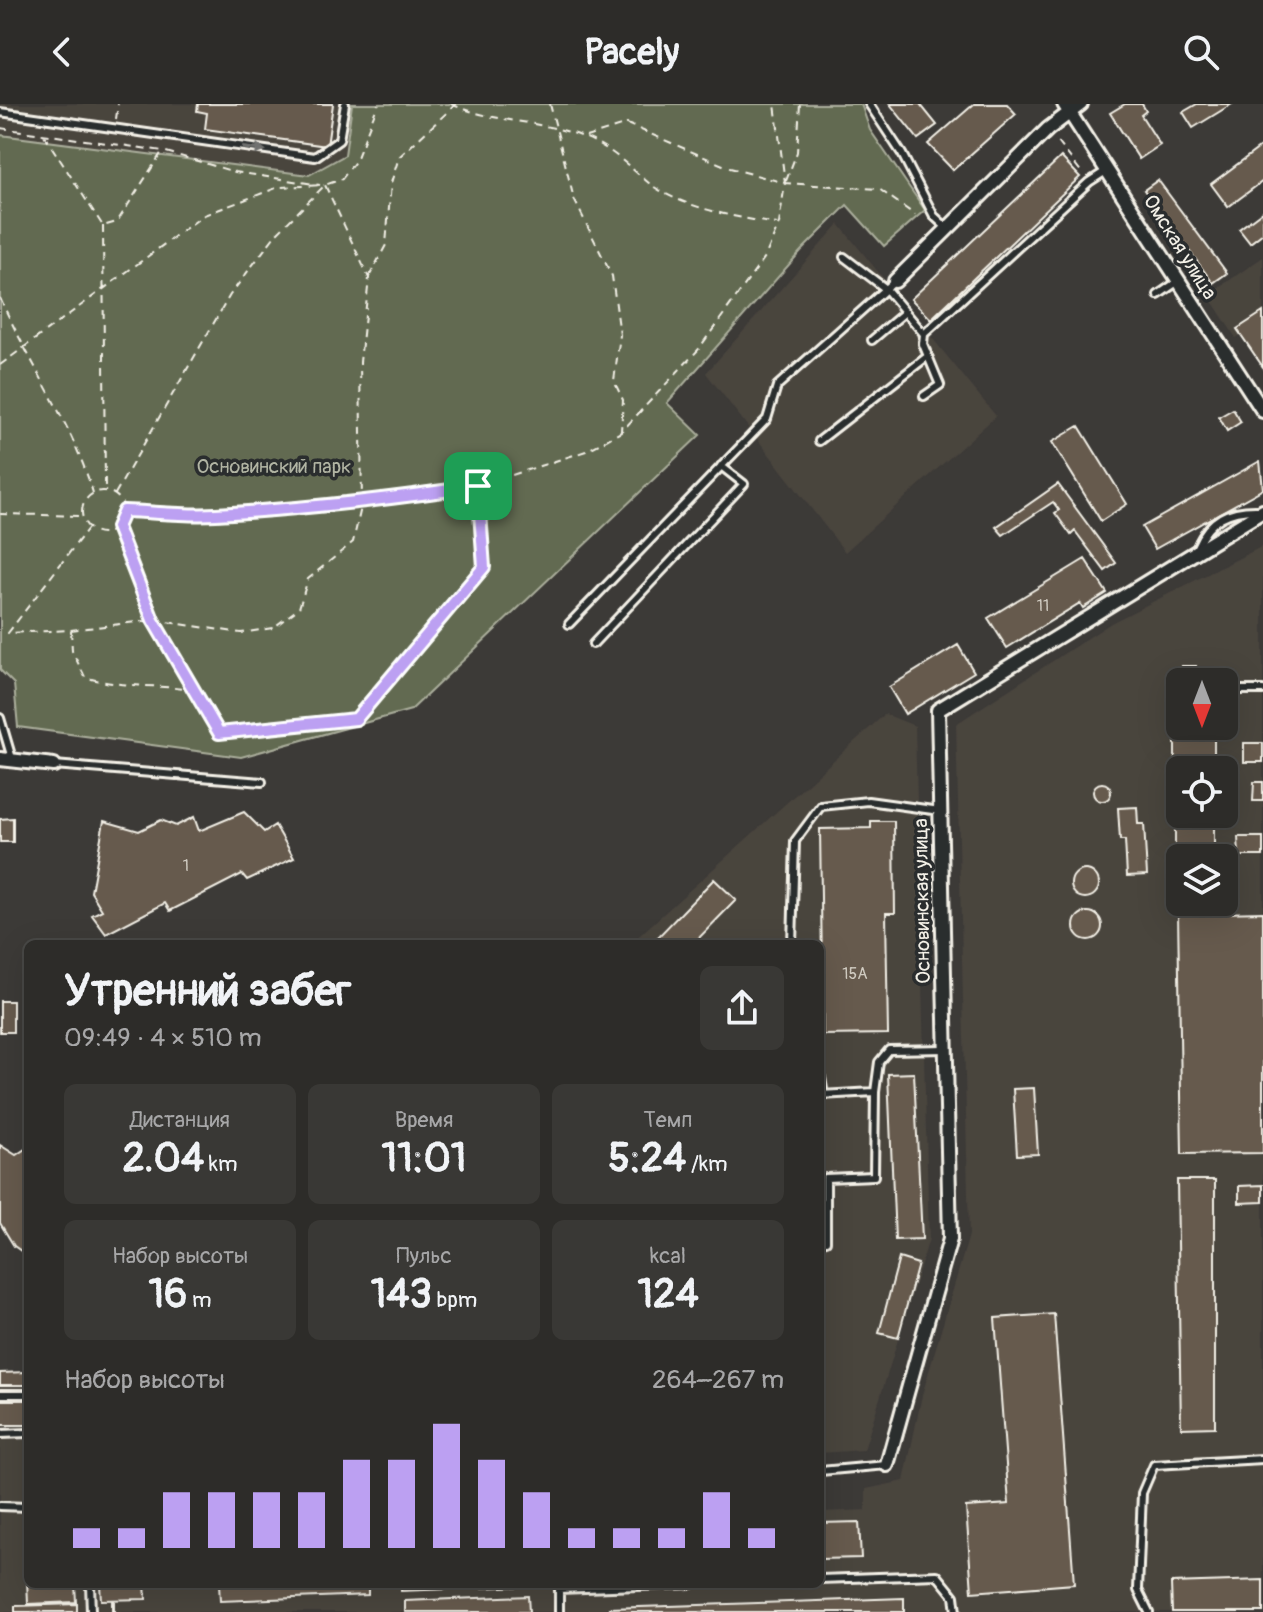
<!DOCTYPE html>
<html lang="ru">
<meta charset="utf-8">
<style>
:root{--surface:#2d2c29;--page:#393835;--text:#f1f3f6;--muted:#a7a7a8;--line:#484846;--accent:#bca0f2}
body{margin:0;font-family:Pangolin,sans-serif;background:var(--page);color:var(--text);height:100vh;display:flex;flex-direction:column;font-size:30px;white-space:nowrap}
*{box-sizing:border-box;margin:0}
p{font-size:26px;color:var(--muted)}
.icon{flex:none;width:44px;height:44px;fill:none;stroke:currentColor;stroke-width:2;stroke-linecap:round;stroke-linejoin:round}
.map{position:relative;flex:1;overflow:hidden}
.drawer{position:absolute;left:24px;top:836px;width:800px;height:648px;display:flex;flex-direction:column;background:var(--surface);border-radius:12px;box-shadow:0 8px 32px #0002,0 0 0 2px var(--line)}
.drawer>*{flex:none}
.needle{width:52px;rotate:180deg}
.controls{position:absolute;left:1166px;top:564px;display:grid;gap:16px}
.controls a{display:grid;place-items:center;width:72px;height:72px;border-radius:12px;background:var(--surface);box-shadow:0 8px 32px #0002,0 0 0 2px var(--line);font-size:40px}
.pin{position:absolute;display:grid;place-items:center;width:68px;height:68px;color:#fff;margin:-34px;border-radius:16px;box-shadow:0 4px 12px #0006}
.round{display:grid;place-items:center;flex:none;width:84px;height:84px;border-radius:12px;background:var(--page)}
.overview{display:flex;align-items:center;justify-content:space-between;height:136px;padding:0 40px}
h1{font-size:44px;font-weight:800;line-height:60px}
.metrics{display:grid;grid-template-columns:repeat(3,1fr);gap:12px;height:136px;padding:8px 40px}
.metrics div{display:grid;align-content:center;border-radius:12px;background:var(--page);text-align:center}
.metrics b{font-size:40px;font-weight:800}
.metrics small{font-size:22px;font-weight:400}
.metrics p{font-size:22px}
.chart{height:224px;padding:16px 40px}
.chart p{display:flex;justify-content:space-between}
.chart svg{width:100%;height:144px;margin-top:8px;stroke:var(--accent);stroke-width:6}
header{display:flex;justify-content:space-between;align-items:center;height:104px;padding:0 40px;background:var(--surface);font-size:36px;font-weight:800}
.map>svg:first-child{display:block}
</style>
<header><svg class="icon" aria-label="back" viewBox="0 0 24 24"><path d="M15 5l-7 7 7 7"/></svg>Pacely<svg class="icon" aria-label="search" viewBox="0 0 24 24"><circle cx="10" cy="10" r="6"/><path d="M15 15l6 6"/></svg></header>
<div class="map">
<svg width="1263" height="1508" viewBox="0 0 1263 1508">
<rect width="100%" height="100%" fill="#3c3a37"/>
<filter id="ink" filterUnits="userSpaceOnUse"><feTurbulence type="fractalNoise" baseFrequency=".0125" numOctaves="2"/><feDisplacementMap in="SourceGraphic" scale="16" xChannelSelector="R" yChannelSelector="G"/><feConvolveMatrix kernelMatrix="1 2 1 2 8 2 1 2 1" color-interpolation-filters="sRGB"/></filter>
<g filter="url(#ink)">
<path fill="#49443e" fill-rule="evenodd" d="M0,0H352L345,51L309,71L0,31Z
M839,120L996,312L845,448L706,269Z
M1263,153V263L1241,231L1236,234L1208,191Z
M1263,442V1508H0V1268L28,1267V1480H820V1408L866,1406V1385L904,1377L922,1291L969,1131L956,620L1111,519ZM1180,578H1224V622H1180ZM1180,666H1224V710H1180ZM1180,754H1224V798H1180Z
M885,610L915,622L929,1135L864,1346L820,1349V840H630Z"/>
<path fill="#626b51" stroke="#abae9c" stroke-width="2" d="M352,0H861L870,26L925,106L884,142L847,101L801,147L667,299L700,331L411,606L241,653L18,623L14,580L0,566V31L309,71L345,51Z"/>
<path fill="#665a4d" stroke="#f4f1e8" stroke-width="2" d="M198,0H333L327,42L205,25L207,9L197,7Z
M890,0H920L937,21L918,35Z
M974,0H1007L1016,10L953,66L928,40Z
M1125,0H1142L1146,7L1141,11L1160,41L1139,55L1110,9Z
M1197,0H1232L1193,24L1183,8Z
M1263,41V77L1228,103L1211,80Z
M1061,53L1080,73L931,215L911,195Z
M1158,76L1227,169L1213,179L1144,86Z
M1263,107V129L1250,139L1239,125Z
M1263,208V263L1237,225Z
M1233,305L1241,318L1227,327L1219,313Z
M1079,322L1127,400L1101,417L1052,338Z
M1260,357L1263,385L1155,445L1142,423Z
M1058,380L1116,459L1105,467L1075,427L1071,431L1055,409L1059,406L1053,398L1003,431L996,423Z
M1085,455L1107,489L1083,504L1080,499L1007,544L988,514Z
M958,541L974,568L905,610L889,583Z
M1182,562H1196V578H1182Z
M1175,591H1180V622H1214V666H1180V710H1214V754H1180V761H1175Z
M1244,639H1263V658H1244Z
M1254,678H1263V697H1253Z
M1093 688a9 9 0 1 1 18 0a9 9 0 1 1-18 0Z
M1137,703L1138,720H1144L1147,771L1127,772L1125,736H1120L1118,704Z
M244,708L264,728L275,721L294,754L247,776L242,770L170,807L165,799L106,830L92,811L102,806L91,788L104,717L139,727L161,716L176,722L194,713L199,727Z
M13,714V738H0V715Z
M871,717H894L895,809H886L888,930L823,931L820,725L871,724Z
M1238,733H1263V752H1239Z
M1071 780a14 14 0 1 1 28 0a14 14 0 1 1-28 0Z
M714,775L736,796L693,840H656L654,837Z
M1178,787L1180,798H1214V809L1178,810Z
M1074 822a14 14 0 1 1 28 0a14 14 0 1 1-28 0Z
M1263,808V1049L1182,1050L1178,810Z
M0,897H13V928H0Z
M914,969L922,1135L895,1136L888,970Z
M1034,984L1038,1050L1017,1051L1013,985Z
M0,1041L16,1051L28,1043V1152L14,1142L0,1119Z
M1177,1076H1215V1323L1181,1324Z
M1263,1081V1098L1239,1099V1082Z
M899,1154L918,1160L898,1234L879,1229Z
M1054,1210L1074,1480L972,1488L966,1403L1009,1400L995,1214Z
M28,1268V1281H0V1269Z
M0,1296H28V1321H0Z
M859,1418L861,1454L820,1455V1419Z
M27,1476L28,1480H75L76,1498L28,1500Z
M1263,1476V1508H1172L1171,1479Z
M100,1480H145L146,1495L101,1496Z
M219,1480H368V1491L220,1497Z
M401,1480H528V1482L401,1487Z
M528,1492L529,1508H405V1497Z
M904,1494V1508H611L610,1504Z
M77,1500V1508H15V1502Z"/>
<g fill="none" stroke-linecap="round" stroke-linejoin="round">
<defs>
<path id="lane" d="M869,0L902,50L934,112L948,125
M0,8L315,53L339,36L345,0
M844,153L886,185L924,230L1089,78L1106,67
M1158,191L1177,178
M924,230L923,240L940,281L924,292
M872,236L905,208
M819,337L928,252
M1197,443C1209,415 1229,405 1259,406
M569,520L767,315L777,282L895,177
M593,540L744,380L721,362
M1228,586H1263
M0,614L13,658
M54,661L262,678
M792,840L795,737L821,702L868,697L940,707
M820,968L824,991
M820,991L875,988L879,958L889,946L946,945
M820,1138L826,1137V1074L874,1072L875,988
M0,1290H28
M0,1330L28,1329
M820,1367L887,1361
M0,1402L28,1403
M820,1475L937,1471L954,1492L956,1508
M90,1480L91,1508
M559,1508V1485L691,1480
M1149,1508L1138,1486L1142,1389L1154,1361L1263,1355"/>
<path id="street" d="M1064,0L1263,307
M895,177L1048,25L1081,0
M0,655L54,661
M887,1361L950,1135L938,606L1263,407"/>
</defs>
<use href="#lane" stroke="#f4f1e8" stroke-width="12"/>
<use href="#street" stroke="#f4f1e8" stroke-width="18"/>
<path stroke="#f4f1e8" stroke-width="2" stroke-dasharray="8 6" stroke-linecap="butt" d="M451,0C493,19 543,16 586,34C613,45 629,63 650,80C682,104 739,114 777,120
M550,0L574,95L612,172L620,231L614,277L623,296L621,327
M116,15L118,0
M0,24L163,47L235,68L320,81
M44,31L103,122L117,118L162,48
M586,33L627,20L730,64L785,79L879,85L915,111
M1058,38L1082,69
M786,77L797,48L800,0
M103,122L105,387
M369,173L386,141L391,79L399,53L456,0
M0,194C30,261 72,319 93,389
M0,261L204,111L279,83L324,81
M82 408a21 21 0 1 1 42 0a21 21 0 1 1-42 0Z
M115,390L230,191L277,129L325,81L342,75L356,56L378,0
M124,407L214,411L328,398L362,399L478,382L586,347L621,328L698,246L765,153L779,120L785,79L775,0
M0,410L83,412
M89,423L8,529L71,526L153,516L241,529L273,524L299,504L308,475L353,438L362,399L360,258L369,174L325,81
M117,423L153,516L219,629L356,615L484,463L478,382
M71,526L72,547L85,573C119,584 155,580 190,586"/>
<use href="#lane" stroke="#2a2d2e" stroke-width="6"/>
<use href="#street" stroke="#2a2d2e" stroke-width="12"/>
<path stroke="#f4f1e8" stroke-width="4" stroke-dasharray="12 6" stroke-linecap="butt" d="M113,1496V1508"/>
</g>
<defs><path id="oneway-solid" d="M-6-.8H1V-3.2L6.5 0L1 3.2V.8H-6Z" transform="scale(2)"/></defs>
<use fill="#71726f" href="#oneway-solid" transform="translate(254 45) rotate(7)"/>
</g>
<g fill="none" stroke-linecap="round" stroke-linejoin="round" filter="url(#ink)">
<defs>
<path id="route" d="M478,382L484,463L356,615L219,629L153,516L117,423L124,407C155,408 186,412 216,410C304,405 391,395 478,382Z"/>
</defs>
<use href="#route" stroke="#fff" stroke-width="16"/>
<use href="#route" stroke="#bca0f2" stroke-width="10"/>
</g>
<g text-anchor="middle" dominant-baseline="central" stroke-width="7" stroke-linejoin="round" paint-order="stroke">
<g font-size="16" fill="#d0cbc1">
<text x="1043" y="502">11</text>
<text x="186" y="762">1</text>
<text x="855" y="870">15А</text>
</g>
<g font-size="20" fill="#f4f1e8" stroke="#2a2d2e">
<text transform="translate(1180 143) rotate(58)">Омская улица</text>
<text transform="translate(922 797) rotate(-91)">Основинская улица</text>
</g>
<g font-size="20" fill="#b2b5a4" stroke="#2a2d2e">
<text x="274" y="362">Основинский парк</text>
</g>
</g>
</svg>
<div class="controls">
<a><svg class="needle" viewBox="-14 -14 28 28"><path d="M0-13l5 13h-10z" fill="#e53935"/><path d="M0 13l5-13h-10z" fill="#a7a7a8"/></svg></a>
<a><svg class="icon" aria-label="locate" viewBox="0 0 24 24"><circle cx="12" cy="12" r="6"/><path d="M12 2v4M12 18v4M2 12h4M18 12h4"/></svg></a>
<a><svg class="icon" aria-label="layers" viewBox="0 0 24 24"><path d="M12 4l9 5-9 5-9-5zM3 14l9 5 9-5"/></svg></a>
</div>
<div class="pin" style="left:478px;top:382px;background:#1e9e55"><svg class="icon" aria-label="arrive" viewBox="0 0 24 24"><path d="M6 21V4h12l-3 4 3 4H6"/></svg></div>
<section class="drawer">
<div class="overview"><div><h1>Утренний забег</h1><p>09:49 · 4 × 510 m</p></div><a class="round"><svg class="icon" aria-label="share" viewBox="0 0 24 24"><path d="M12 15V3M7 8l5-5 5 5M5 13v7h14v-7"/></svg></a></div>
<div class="metrics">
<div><p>Дистанция</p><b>2.04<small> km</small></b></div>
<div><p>Время</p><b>11:01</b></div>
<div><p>Темп</p><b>5:24<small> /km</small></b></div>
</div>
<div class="metrics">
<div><p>Набор высоты</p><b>16<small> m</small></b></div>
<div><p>Пульс</p><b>143<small> bpm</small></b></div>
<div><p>kcal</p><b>124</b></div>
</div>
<div class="chart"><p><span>Набор высоты</span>264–267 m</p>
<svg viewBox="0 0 160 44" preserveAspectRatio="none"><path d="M5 44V38M15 44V38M25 44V27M35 44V27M45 44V27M55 44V27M65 44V17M75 44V17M85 44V6M95 44V17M105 44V27M115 44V38M125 44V38M135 44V38M145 44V27M155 44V38"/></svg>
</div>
</section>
</div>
